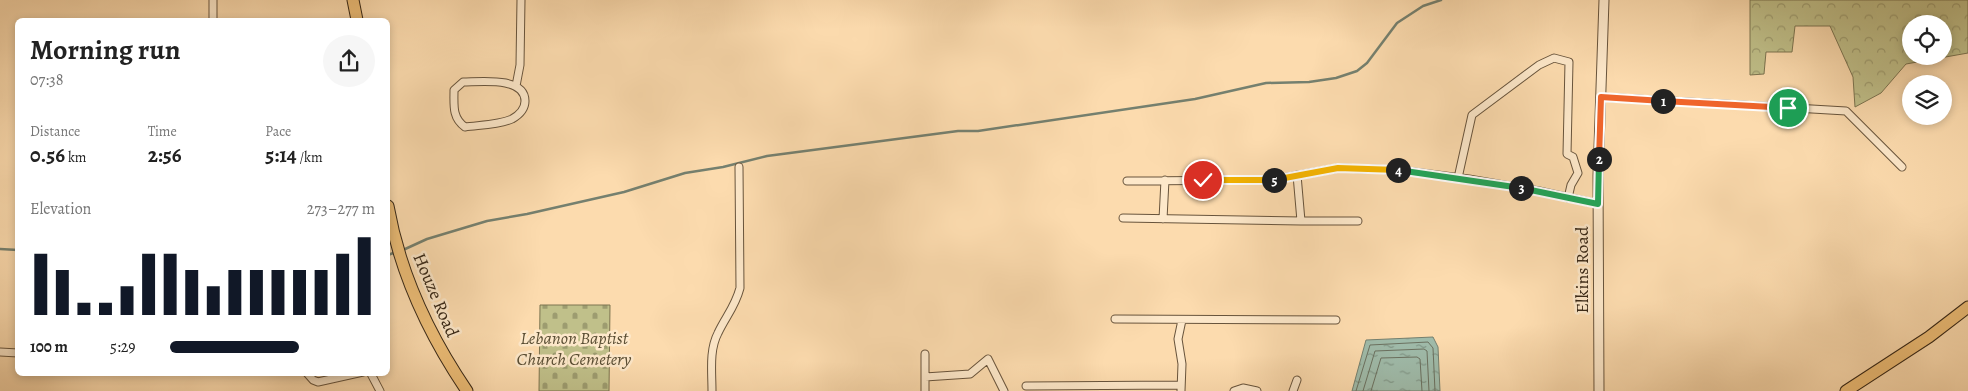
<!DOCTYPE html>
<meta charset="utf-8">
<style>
:root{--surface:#fff;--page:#f6f6f6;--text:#222;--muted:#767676;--accent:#111827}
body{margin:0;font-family:Alegreya,serif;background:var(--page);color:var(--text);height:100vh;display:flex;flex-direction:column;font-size:19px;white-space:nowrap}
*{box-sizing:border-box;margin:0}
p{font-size:16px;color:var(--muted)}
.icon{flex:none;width:28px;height:28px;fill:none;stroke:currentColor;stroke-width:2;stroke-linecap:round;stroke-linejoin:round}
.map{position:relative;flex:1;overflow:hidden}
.panel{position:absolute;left:15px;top:18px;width:375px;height:358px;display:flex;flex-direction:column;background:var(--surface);border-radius:8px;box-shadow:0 2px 8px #0003}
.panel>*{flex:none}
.buttons{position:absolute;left:1902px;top:15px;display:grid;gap:10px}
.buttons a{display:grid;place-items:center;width:50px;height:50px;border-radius:50%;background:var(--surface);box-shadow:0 2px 8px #0003;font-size:25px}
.pin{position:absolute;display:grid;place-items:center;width:42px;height:42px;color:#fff;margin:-21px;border:2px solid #fff;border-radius:50%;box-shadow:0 1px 5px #0007}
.km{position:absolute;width:25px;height:25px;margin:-12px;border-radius:50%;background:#222;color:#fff;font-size:14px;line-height:25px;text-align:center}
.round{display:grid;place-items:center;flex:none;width:52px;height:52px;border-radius:26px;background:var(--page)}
.summary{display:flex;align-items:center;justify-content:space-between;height:85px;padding:0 15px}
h1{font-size:28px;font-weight:700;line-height:38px}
.stats{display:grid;grid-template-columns:repeat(3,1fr);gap:8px;height:85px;padding:5px 15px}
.stats div{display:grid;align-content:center}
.stats b{font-size:21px;font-weight:700}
.stats small{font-size:14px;font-weight:400}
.stats p{font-size:14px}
.chart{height:140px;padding:10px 15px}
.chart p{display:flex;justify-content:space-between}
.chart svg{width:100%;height:90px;margin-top:5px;stroke:var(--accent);stroke-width:6}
ul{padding:0 15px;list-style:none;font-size:16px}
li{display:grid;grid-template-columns:80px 60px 1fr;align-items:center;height:38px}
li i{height:12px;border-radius:6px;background:var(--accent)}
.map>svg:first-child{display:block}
</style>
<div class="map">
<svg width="1968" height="391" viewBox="0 0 1968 391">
<defs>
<pattern id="forest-crowns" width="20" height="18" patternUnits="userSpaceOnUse" patternTransform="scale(1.25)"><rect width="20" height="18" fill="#c0c08a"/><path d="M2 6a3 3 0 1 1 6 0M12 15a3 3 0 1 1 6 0" fill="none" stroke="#9d9c70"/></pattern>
<pattern id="cemetery-stones" width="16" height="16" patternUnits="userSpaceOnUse" patternTransform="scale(1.25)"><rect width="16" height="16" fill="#c0c08a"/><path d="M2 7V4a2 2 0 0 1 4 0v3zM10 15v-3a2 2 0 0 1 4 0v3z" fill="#9d9c70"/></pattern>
<pattern id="water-ripples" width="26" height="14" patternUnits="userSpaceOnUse" patternTransform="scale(1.25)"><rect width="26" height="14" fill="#9fbbaa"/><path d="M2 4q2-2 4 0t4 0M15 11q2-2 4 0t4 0" fill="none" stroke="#829889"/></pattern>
</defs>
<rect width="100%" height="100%" fill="#fcdbae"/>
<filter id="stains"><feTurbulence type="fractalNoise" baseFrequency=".004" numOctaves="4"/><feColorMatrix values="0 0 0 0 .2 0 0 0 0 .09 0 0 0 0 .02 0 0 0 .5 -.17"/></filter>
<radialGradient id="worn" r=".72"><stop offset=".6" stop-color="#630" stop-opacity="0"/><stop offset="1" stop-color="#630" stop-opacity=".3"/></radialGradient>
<path fill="url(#forest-crowns)" stroke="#7c7450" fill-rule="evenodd" d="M1750,0H1968V53L1906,64L1881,93L1855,107L1853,77L1830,26H1795L1792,52H1766L1764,74L1750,75ZM1911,24H1944V56H1911Z"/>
<path fill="url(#cemetery-stones)" stroke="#7c7450" d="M540,305H610L609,391H539Z"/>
<path fill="url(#water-ripples)" stroke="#75806f" d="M1433,337L1438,347L1440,391H1352L1366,340Z"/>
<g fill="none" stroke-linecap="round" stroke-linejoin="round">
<path stroke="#6b7160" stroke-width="1" d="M1356,391L1370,345L1428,342L1433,348L1435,391
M1363,391L1375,351L1424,349L1427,351L1429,391
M1371,391L1381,358L1417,357L1420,359L1422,391"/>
<path stroke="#75806f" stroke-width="2.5" d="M0,249L18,250
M403,250L427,239L487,221L527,214L624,192L685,173L723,167L767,156L958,131H978L1195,99L1266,83L1309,82L1336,78L1357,71L1367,63L1397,23L1423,6L1441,0
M388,255L396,252"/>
<defs>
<path id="minor" d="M213,0V20
M463,82C479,82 525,76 525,101C525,109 519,115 512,119C499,125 479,125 465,127C452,118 454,105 454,90Z
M516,86L520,65L521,0
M1601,97L1846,111L1902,167
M1297,175L1301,221H1358
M1458,178L1472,115L1539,65L1554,58L1569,62L1567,154L1573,157L1578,173L1571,185L1568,198
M1127,181L1272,180L1338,168L1398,170L1469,179L1539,191L1598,204
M1123,218L1301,221
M1163,219L1165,180
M1115,319L1336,320
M0,352L18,353
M306,372L313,380L318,382L363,372
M370,372L380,391
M925,377L970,374L988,359L1004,391
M1026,386L1181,385
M712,391C712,372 709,350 718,333C726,316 735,307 740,288L739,167
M925,391V354
M1181,391L1182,364L1178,339L1182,320
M1234,391L1243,388L1257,391
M1293,391L1297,380"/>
<path id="tertiary" d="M1599,391L1598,176L1604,0"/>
<path id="primary" d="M353,0L357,20
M388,206C400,274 429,335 467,391"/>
<path id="trunk" d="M1846,391L1929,337L1968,307"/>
</defs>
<use href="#minor" stroke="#68543c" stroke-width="9"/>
<use href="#tertiary" stroke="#68543c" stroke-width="11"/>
<use href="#primary" stroke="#372716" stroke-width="13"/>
<use href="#trunk" stroke="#372716" stroke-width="13"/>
<use href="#minor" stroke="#fde8ca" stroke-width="7"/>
<use href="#tertiary" stroke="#fde8ca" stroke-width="9"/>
<use href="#primary" stroke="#eebe77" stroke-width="11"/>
<use href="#trunk" stroke="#eebe77" stroke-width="11"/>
</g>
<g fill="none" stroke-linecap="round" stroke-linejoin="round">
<defs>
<path id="split-1" d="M1663,101L1788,108"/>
<path id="split-2" d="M1599,159L1601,97L1663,101"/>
<path id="split-3" d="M1521,188L1598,204L1599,159"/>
<path id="split-4" d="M1398,170L1521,188"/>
<path id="split-5" d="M1274,180L1338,168L1398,170"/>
<path id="split-6" d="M1203,180H1274"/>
</defs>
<use href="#split-1" stroke="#fff" stroke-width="10"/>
<use href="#split-2" stroke="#fff" stroke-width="10"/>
<use href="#split-3" stroke="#fff" stroke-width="10"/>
<use href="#split-4" stroke="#fff" stroke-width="10"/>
<use href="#split-5" stroke="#fff" stroke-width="10"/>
<use href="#split-6" stroke="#fff" stroke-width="10"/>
<use href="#split-1" stroke="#f0652b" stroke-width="6"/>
<use href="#split-2" stroke="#f0652b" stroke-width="6"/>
<use href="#split-3" stroke="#22a559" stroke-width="6"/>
<use href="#split-4" stroke="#22a559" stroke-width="6"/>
<use href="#split-5" stroke="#f5b400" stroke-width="6"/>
<use href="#split-6" stroke="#f5b400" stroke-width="6"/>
</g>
<g text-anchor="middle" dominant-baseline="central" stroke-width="5" stroke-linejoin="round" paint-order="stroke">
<g font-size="18" fill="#372716" stroke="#fde8ca">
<text transform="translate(1582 270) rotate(-90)">Elkins Road</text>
<text transform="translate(436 295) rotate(67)">Houze Road</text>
</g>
<g font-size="18" font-style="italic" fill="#594d33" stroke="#fde8ca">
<text x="574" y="338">Lebanon Baptist<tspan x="574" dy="21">Church Cemetery</tspan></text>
</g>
</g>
<rect width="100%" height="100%" filter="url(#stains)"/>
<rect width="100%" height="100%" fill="url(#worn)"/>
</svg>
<div class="buttons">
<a><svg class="icon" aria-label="locate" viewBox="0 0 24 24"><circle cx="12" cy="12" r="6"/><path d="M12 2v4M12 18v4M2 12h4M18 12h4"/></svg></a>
<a><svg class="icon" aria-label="layers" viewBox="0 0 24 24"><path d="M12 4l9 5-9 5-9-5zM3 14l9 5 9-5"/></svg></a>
</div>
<div class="pin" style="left:1788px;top:108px;background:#1e9e55"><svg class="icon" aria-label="arrive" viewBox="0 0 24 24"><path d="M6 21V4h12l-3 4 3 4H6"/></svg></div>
<div class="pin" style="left:1203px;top:180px;background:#d93025"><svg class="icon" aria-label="check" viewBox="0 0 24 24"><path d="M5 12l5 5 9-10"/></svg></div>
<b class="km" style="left:1663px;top:101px">1</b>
<b class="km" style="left:1599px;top:159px">2</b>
<b class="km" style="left:1521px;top:188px">3</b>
<b class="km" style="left:1398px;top:170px">4</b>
<b class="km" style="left:1274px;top:180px">5</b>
<section class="panel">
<div class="summary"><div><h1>Morning run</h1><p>07:38</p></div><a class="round"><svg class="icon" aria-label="share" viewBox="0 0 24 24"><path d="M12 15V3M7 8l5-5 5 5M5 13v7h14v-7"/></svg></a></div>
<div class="stats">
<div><p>Distance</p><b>0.56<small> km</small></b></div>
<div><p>Time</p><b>2:56</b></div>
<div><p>Pace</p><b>5:14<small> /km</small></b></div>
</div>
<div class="chart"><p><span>Elevation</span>273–277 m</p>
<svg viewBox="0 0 160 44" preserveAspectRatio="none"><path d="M5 44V14M15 44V22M25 44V38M35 44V38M45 44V30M55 44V14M65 44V14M75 44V22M85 44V30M95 44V22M105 44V22M115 44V22M125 44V22M135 44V22M145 44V14M155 44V6"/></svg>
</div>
<ul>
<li><b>100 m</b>5:29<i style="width:63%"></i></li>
</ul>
</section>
</div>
